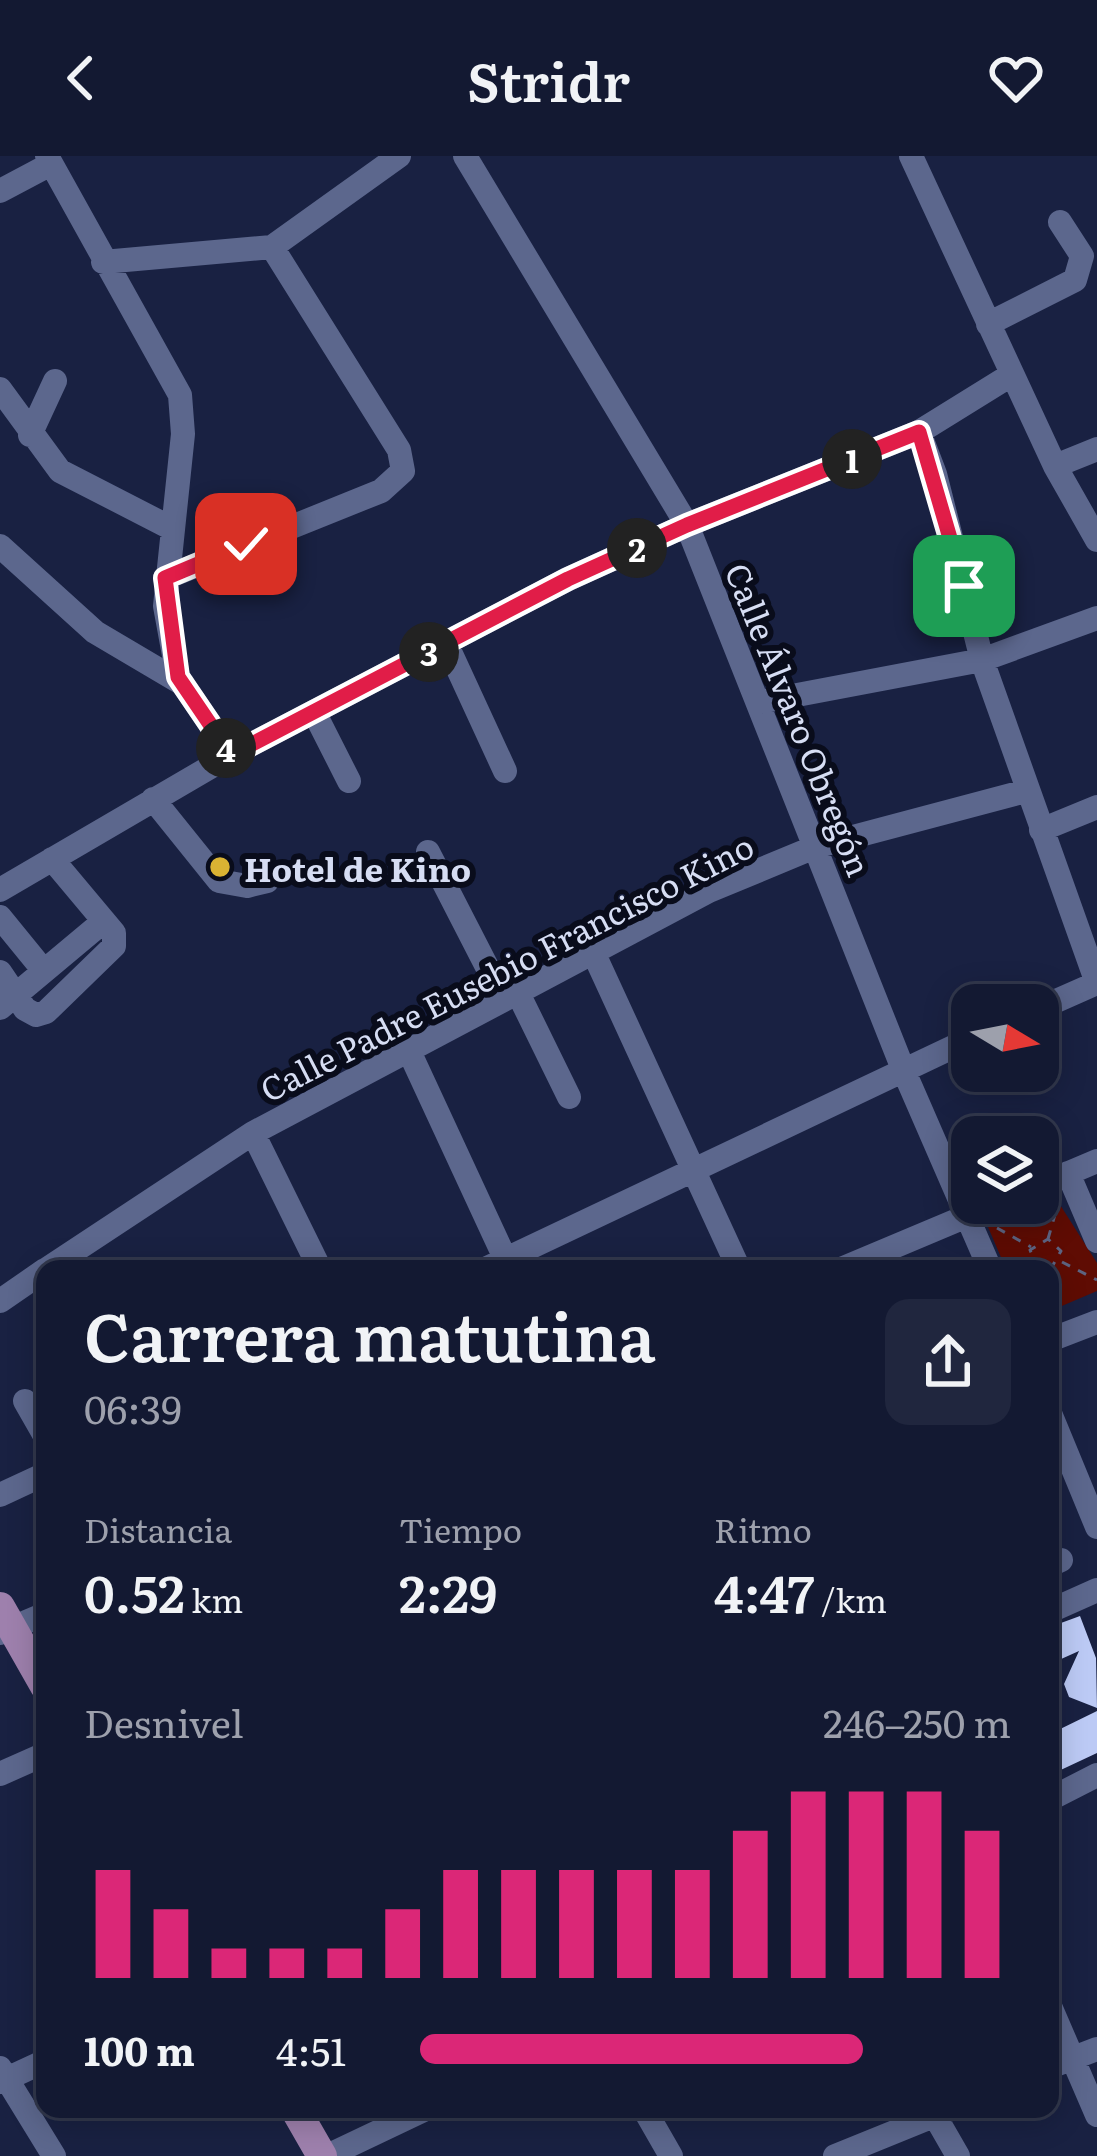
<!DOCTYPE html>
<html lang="es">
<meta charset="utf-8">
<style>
:root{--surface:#131932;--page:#20263e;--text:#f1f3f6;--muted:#9da0ac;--line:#32384d;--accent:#db2777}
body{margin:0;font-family:Literata,serif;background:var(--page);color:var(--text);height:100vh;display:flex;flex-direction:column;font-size:45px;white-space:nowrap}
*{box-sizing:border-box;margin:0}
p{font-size:39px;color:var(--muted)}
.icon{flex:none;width:66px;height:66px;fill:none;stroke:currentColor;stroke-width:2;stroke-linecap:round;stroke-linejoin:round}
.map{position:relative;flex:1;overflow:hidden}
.sheet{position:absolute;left:36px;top:1104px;width:1023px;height:858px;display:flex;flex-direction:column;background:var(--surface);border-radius:24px;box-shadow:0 6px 30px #0003,0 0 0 3px var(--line)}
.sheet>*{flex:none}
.needle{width:78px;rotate:100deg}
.controls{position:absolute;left:951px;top:828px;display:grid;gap:24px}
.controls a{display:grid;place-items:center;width:108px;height:108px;border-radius:24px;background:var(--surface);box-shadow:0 6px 30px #0003,0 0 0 3px var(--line);font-size:60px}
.pin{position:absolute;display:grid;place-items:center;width:102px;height:102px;color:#fff;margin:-51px;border-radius:24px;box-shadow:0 6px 18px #0006}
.km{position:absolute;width:60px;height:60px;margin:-30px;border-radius:50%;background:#222;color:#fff;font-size:33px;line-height:60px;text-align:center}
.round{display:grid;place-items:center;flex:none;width:126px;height:126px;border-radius:24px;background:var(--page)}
.summary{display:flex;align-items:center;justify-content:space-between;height:204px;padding:0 48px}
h1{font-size:66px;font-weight:600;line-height:90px}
.figures{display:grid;grid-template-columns:repeat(3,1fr);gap:18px;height:204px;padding:12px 48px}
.figures div{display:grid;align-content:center}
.figures b{font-size:51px;font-weight:600}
.figures small{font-size:33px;font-weight:400}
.figures p{font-size:33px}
.chart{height:336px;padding:24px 48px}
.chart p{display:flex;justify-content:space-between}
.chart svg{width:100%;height:216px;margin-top:12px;stroke:var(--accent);stroke-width:6}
ul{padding:0 48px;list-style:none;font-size:39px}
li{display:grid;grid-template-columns:192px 144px 1fr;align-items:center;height:90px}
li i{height:30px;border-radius:15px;background:var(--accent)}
header{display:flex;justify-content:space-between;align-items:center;height:156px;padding:0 48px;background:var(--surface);font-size:54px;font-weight:600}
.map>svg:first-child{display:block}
</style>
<header><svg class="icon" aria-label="back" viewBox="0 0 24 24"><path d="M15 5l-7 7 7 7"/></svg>Stridr<svg class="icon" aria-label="heart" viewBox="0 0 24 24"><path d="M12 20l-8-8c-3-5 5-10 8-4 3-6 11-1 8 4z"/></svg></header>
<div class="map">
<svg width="1097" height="2000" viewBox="0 0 1097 2000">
<rect width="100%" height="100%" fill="#192142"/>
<path fill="#5f0c03" d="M1057,1044L1097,1107V1135L1050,1155V1113H1006L988,1071Z"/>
<path fill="#bccaf5" d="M1080,1460L1096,1502L1097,1552L1069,1541L1064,1528L1079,1495L1050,1508V1471Z
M1097,1555V1597L1050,1619V1578Z"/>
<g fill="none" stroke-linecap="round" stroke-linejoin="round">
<path stroke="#5d6482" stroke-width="3" stroke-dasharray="9 9" stroke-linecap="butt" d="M997,1072L1031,1091
M1048,1083L1058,1048
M1062,1106L1097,1124
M1038,1113L1030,1094L1048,1083L1061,1095L1050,1114"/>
<path stroke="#5c678d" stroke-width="24" d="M47,0L180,239L183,278L165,450L178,521L231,599
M465,0L687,369L903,913L990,1113
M911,0L1055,310L1097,384
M0,35L51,8
M103,106L272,91L399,0
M988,168L1075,124L1082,100L1060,66
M0,233L60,315L171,372
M919,276L935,318L982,504L1097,827
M30,279L55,225
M1055,310L1097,293
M0,390L95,476L183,528
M165,422L381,335L403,315L399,294L272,91
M446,487L505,615
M760,546L982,504L1097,462
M314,556L349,625
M153,643L219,725L247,730L267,725
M1041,674L1097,651
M428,696L503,842
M0,734L231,599L568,423L687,369L919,276L1011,219
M0,761L44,815
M594,798L739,1113
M0,816L25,853L36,859L46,856L114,790V777L52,703
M517,835L569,941
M0,852L104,765
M1038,853L1097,827
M409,895L510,1113
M253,977L320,1113
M1068,1017L1097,1085
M1038,1030L1097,1005
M47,1113L253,977L709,735L815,691L1026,635
M485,1113L972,882
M841,1113L998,1047
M0,1145L45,1114
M1050,1184L1097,1166
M25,1245L45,1280
M1050,1257L1097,1371
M0,1339L45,1318
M1050,1409L1061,1404
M1050,1455L1097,1434
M0,1477L45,1458
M0,1618L45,1598
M1050,1643L1097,1619
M1050,1850L1097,1959
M1050,1911L1097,1893
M0,1912L54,2000
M0,1926L45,1905
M644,1953L671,2000
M931,1953L958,2000
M327,2000L426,1953
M835,2000L951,1953"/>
<path stroke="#9e80ad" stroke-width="30" d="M0,1451L45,1530
M295,1953L322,2000"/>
</g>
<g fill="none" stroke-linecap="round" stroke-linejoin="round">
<defs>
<path id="route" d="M246,388L165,422L178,521L231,599L568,423L687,369L919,276L964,430"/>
</defs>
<use href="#route" stroke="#fff" stroke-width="24"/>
<use href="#route" stroke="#e11d48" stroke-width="15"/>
</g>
<circle fill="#dab333" stroke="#090c1b" stroke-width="4.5" cx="220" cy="711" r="12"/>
<g text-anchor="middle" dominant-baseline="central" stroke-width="12" stroke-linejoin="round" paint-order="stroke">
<g font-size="33" fill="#d6ddf3" stroke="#090c1b">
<text transform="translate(800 563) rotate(68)">Calle Álvaro Obregón</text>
<text transform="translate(506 810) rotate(-27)">Calle Padre Eusebio Francisco Kino</text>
</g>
<g font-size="33" font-weight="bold" fill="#d6ddf3" stroke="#090c1b" text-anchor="start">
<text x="244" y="711">Hotel de Kino</text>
</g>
</g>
</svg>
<div class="controls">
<a><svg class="needle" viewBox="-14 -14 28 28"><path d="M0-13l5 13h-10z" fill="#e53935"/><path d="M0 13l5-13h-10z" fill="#9da0ac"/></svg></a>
<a><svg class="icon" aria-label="layers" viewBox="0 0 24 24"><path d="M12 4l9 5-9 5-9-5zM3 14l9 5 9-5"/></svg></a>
</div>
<div class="pin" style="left:964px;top:430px;background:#1e9e55"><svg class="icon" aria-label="arrive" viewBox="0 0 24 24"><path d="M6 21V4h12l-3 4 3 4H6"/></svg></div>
<div class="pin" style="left:246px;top:388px;background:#d93025"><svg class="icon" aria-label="check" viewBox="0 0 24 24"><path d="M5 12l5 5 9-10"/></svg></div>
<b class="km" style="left:852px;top:303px">1</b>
<b class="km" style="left:637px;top:392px">2</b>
<b class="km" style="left:429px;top:496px">3</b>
<b class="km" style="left:226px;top:592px">4</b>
<section class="sheet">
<div class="summary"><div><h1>Carrera matutina</h1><p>06:39</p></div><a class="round"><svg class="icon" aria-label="share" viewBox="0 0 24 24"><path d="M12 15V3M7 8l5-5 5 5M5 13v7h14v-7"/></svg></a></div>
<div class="figures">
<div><p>Distancia</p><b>0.52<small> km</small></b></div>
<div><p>Tiempo</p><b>2:29</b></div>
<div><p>Ritmo</p><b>4:47<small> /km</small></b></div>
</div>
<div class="chart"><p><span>Desnivel</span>246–250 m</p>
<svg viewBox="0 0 160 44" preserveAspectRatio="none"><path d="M5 44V22M15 44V30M25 44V38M35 44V38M45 44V38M55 44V30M65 44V22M75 44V22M85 44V22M95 44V22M105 44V22M115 44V14M125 44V6M135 44V6M145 44V6M155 44V14"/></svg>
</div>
<ul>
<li><b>100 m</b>4:51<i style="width:75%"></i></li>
</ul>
</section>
</div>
